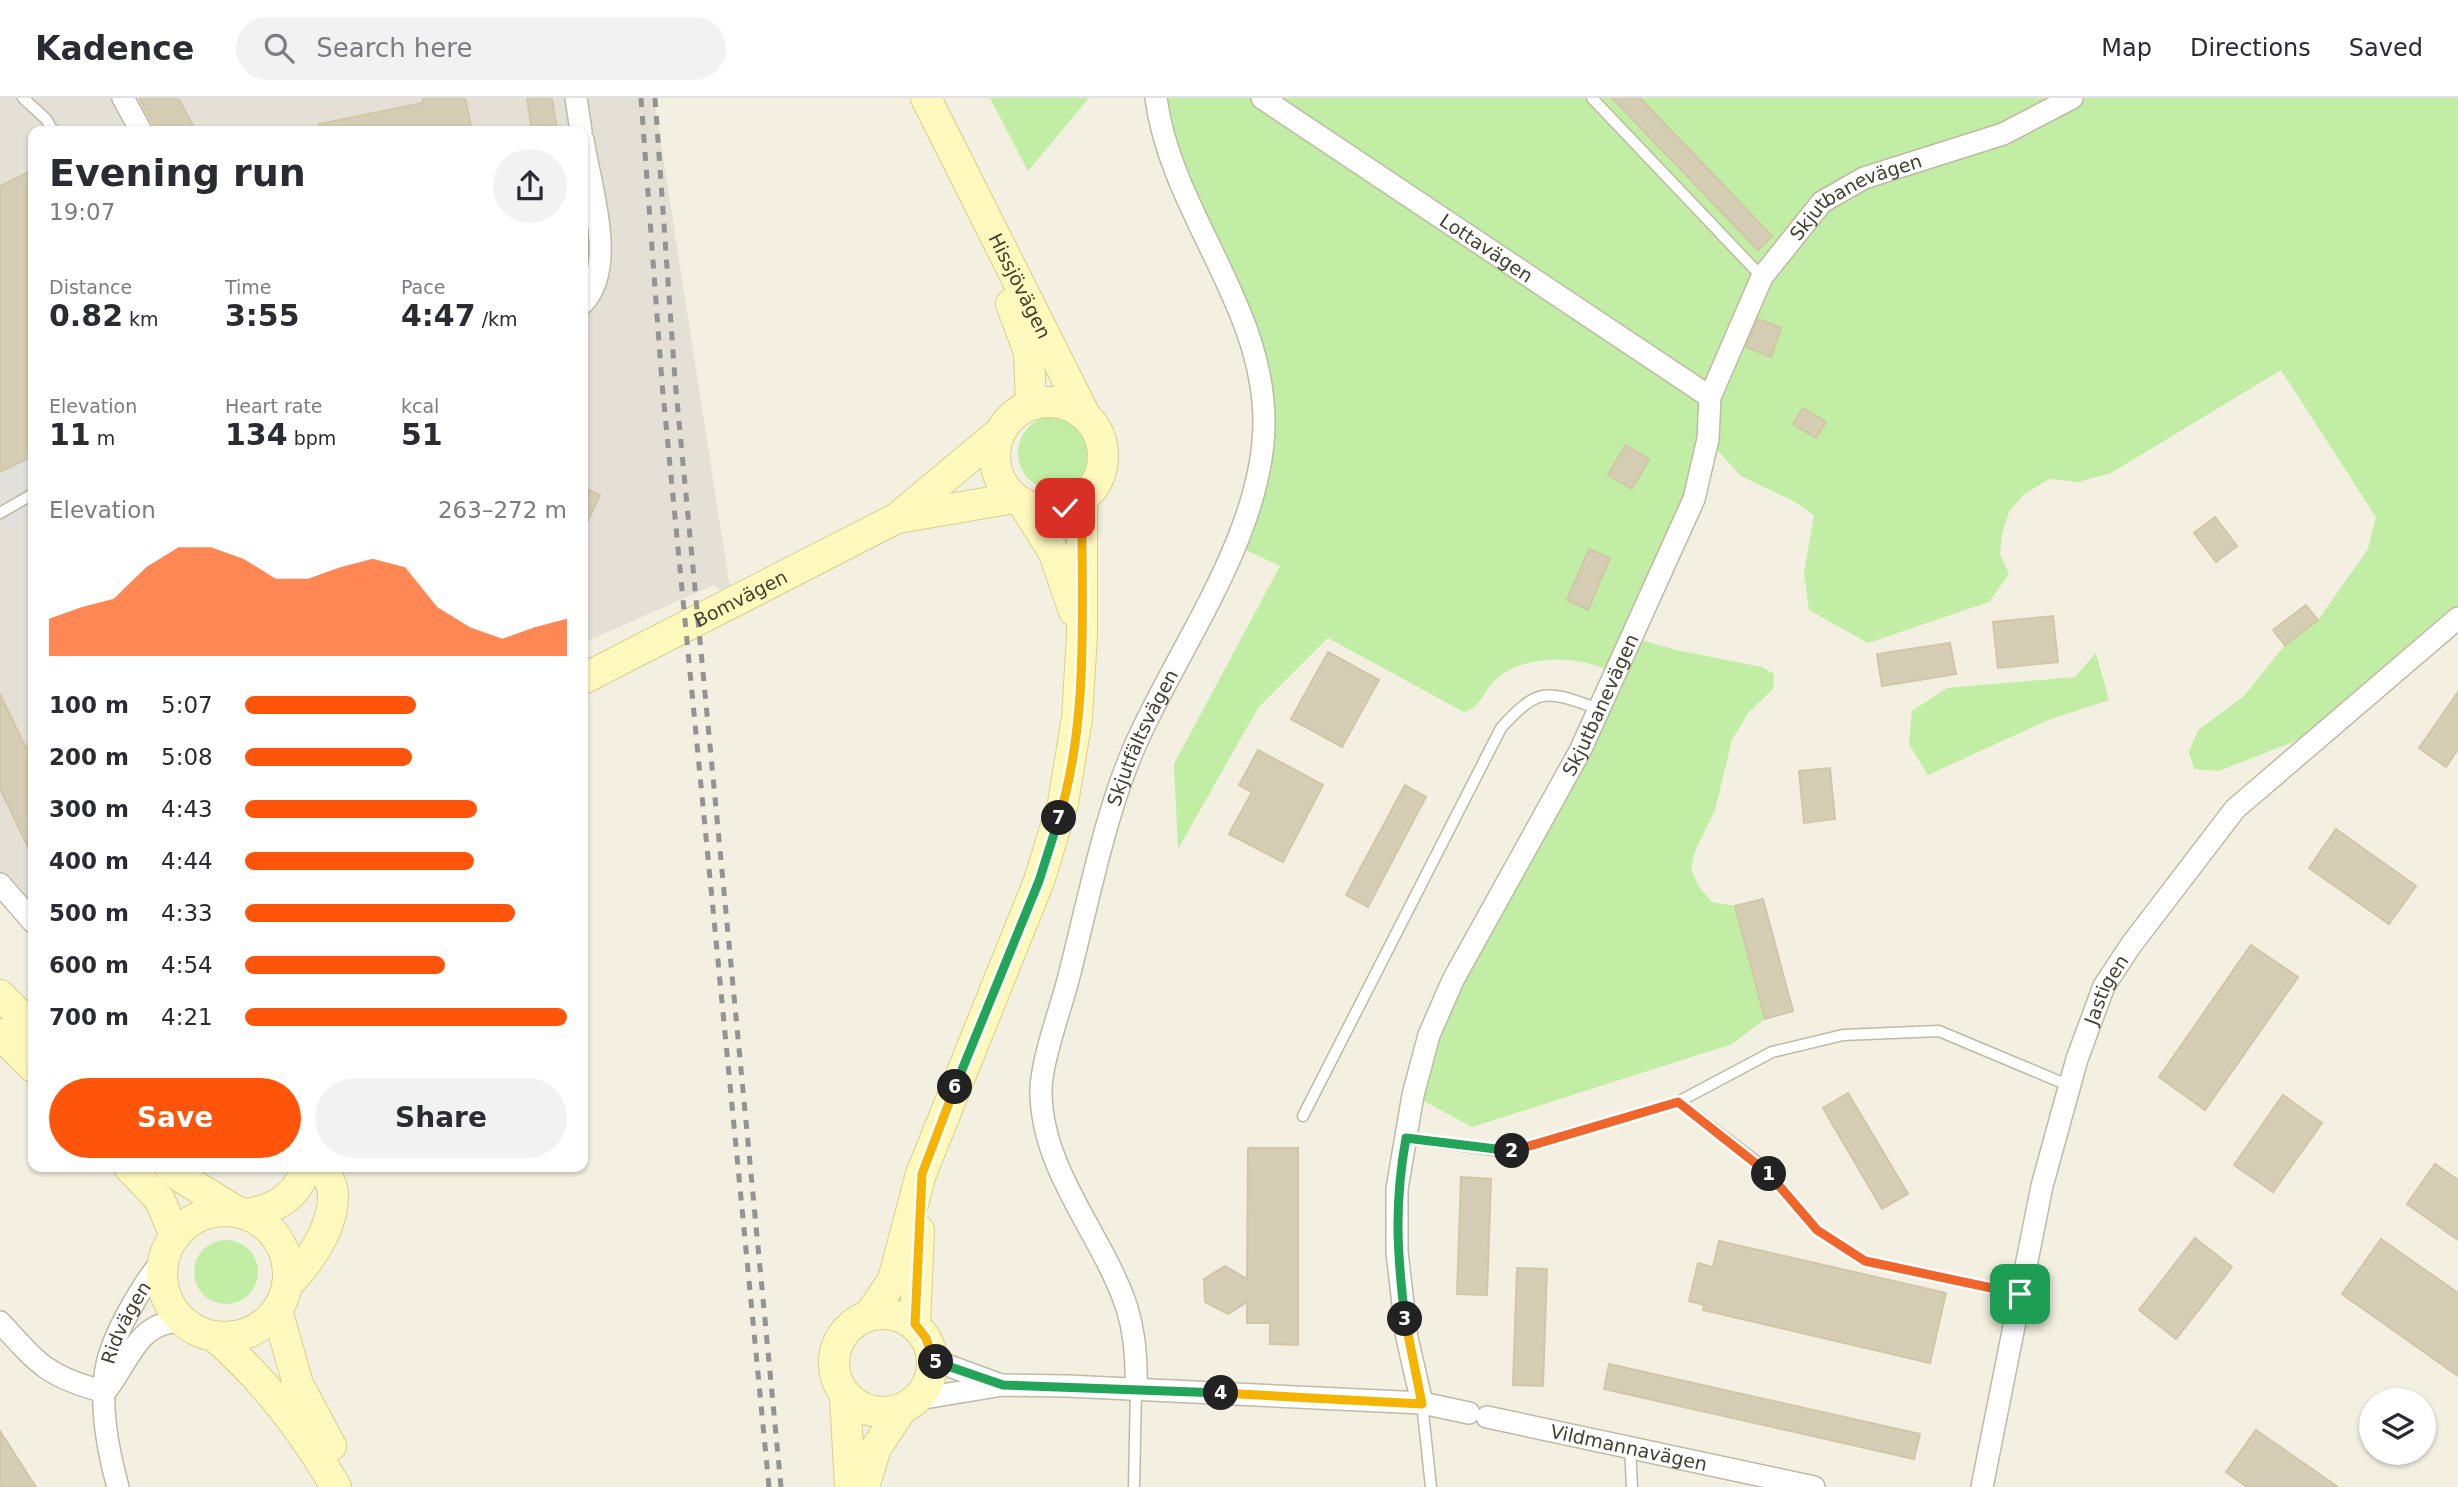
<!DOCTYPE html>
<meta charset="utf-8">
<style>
:root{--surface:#fff;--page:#f2f2f3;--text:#2b2b33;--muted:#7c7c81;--line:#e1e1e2;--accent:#ff550b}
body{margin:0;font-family:"DejaVu Sans",sans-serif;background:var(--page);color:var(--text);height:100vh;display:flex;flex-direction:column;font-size:26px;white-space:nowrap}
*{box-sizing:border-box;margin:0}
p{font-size:23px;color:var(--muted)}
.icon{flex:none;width:38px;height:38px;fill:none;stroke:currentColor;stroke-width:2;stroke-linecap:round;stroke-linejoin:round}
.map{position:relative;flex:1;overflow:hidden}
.drawer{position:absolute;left:28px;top:28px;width:560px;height:1046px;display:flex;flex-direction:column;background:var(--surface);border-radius:14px;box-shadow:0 2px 5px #0004}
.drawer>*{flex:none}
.fabs{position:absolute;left:2359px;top:1290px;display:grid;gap:14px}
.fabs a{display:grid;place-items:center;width:77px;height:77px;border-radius:50%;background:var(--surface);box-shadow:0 2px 5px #0004;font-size:35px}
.pin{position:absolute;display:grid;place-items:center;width:60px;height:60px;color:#fff;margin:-30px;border-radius:14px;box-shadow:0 4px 10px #0006}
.km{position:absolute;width:35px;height:35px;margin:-18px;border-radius:50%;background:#222;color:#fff;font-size:19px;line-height:35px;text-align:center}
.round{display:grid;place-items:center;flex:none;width:74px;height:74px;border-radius:37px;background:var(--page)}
.head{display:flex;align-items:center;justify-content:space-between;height:119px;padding:0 21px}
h1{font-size:38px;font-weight:600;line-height:52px}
.figures{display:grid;grid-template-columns:repeat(3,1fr);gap:10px;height:119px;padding:7px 21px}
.figures div{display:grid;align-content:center}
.figures b{font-size:30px;font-weight:600}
.figures small{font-size:19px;font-weight:400}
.figures p{font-size:19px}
.chart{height:196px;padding:14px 21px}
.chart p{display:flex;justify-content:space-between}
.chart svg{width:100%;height:126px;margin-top:7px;fill:var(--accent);opacity:.7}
.primary-button{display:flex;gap:14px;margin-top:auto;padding:14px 21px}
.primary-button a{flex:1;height:80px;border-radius:42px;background:var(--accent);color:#fff;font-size:28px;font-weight:600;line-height:80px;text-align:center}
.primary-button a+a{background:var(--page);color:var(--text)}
ul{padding:0 21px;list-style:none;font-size:23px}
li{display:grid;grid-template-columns:112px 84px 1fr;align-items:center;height:52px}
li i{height:18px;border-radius:9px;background:var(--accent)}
header{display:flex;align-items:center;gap:42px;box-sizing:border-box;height:98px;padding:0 35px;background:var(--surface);border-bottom:2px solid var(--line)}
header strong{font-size:33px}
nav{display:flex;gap:38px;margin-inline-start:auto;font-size:24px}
.search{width:490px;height:63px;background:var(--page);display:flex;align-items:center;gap:18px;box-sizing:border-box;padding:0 24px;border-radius:38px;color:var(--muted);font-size:26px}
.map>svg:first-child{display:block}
</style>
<header>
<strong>Kadence</strong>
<div class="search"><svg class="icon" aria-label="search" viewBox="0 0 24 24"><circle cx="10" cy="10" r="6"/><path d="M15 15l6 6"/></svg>Search here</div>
<nav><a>Map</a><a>Directions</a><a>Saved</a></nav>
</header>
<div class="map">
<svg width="2458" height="1389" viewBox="0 0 2458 1389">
<rect width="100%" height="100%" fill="#f3f0e1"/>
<path fill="#e4e0d6" d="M0,0H654L732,504L714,487L583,545V33H33V824L0,786Z"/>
<path fill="#c1eda4" d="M990,0H1089L1028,73Z
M1156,0H2458V523L2329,630L2219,673L2194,671L2189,654L2198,632L2243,599L2285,547L2318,522L2368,451L2376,419L2281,272L2111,375L2078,384L2049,381L2023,397L2009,414L2002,436L2000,456L2009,476L1989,504L1868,545L1809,512L1804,475L1814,417L1795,404L1741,378L1708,342L1694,401L1624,537L1676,552L1762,569L1774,576L1773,591L1748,615L1732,642L1715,712L1695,753L1691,771L1699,789L1712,804L1735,808L1765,921L1732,946L1472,1029L1413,997L1429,937L1615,576C1581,556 1522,555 1493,584C1482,596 1481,609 1464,614L1328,540L1258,610L1178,751L1174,666L1280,468L1235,447L1254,396L1260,276Z
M1018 355a37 37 0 1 1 74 0a37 37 0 1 1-74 0Z
M2096,555L2109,602L2048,622L1928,677L1909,646L1912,613L1947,590L2075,579Z
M194 1174a32 32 0 1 1 64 0a32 32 0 1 1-64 0Z"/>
<path fill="#e2e0da" d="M33,358V418L3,433L0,374Z"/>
<path fill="#d5ceb5" stroke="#d1c7a7" stroke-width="2" d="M139,0H178L196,33H157Z
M423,0H465L472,33H320L319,26L423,5Z
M527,0H552L557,33H532Z
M1612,0H1640L1772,138L1758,152Z
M33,72V358L0,374V88Z
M1758,221L1781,230L1771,259L1746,249Z
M1803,310L1826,324L1816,340L1793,326Z
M1626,347L1649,361L1632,391L1608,377Z
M583,389L600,397L583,433Z
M2215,419L2237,448L2216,464L2194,435Z
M1589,451L1610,460L1588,512L1567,502Z
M2306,507L2318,522L2285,547L2273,532Z
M2053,518L2058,564L1998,570L1993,524Z
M1950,545L1956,576L1882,588L1877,556Z
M1328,554L1379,582L1342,649L1291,621Z
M2458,594V651L2446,669L2419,650Z
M0,596L26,650L33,646V759L0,691Z
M1258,652L1323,687L1283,764L1229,736L1252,694L1239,687Z
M1830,670L1835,721L1804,725L1799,673Z
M1405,687L1426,699L1368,809L1346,797Z
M2336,731L2416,788L2389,826L2309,770Z
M1763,801L1793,913L1765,921L1735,808Z
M2251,847L2298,879L2205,1012L2159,979Z
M1848,995L1908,1096L1882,1111L1823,1010Z
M2283,997L2322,1025L2273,1094L2234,1067Z
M1248,1050H1298V1247L1270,1246V1225H1247V1204L1228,1216L1205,1204L1204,1181L1225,1168L1247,1181Z
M2435,1066L2458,1082V1142L2407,1106Z
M1461,1079L1491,1081L1487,1197L1457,1196Z
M2195,1140L2232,1169L2176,1241L2139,1212Z
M2381,1141L2458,1195V1278L2342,1196Z
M1719,1143L1946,1195L1930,1265L1703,1212L1704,1207L1689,1203L1698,1165L1713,1169Z
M1517,1170L1547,1171L1543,1288L1513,1287Z
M1609,1266L1920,1336L1914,1361L1604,1291Z
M2256,1332L2338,1389H2247L2226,1374Z
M0,1333L21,1366L36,1389H0Z"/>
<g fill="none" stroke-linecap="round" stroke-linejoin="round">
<defs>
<path id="lane" d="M23,0L46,21L53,33
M1592,0L1762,179
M0,415L33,396
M1678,1004L1761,1067L1817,1132L1865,1163L2019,1196
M1303,1018L1501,630C1540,587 1547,593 1599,611
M1406,1040L1508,1054L1678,1004L1772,954L1843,937L1939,933L2070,988
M1422,1305L1431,1389
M1630,1349L1632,1389
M1134,1389L1136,1291"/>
<g id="street">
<path d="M123,0L141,33"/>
<path d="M576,0L581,33"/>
<path id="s1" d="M1262,0L1710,299"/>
<path d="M583,42C590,88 618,168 583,205"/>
<path d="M0,786L33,824"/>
<path d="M0,1224C39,1267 48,1279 105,1294"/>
<path d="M933,1262L1001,1287"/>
<path id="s2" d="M1136,1291C1137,1263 1135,1236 1127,1210C1103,1137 1041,1073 1041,993C1041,965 1059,915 1067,886C1087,810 1105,712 1138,641C1182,544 1264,433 1264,324C1264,206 1171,114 1156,0"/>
<path d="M105,1294C130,1263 137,1222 184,1223"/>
<path d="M918,1301L1003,1287L1067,1288L1422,1305L1469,1315"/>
<path id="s3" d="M1422,1305L1407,1240L1397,1154V1091L1413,997L1429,937L1453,882L1580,653L1694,401L1708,341L1710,299L1762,179L1822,104L1864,80L2003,36L2072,0"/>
<path id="s4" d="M1487,1319L1814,1389"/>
<path id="s5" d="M118,1389C108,1353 99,1304 107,1266C114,1235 142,1187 162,1163"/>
<path id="s6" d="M1982,1389L2042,1088L2077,961L2104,888L2131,847L2235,711L2458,520"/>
</g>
<g id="secondary">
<path id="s7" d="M926,0L1085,317"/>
<path d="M1011,206L1029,254L1031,307"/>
<circle cx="1049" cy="358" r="54"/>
<path d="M1024,407L1053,453L1074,513"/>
<path d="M898,420L1014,400"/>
<path id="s8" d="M583,581L897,420L1000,334"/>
<path d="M0,897L33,930"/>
<path d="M0,936L33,969"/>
<path d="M129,1069L160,1102L175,1138"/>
<path d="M170,1069L179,1078L236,1113"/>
<circle cx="225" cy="1176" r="63"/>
<path d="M247,1116C274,1112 298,1098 306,1069"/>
<path d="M289,1185C310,1163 334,1129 333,1096C333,1087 326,1078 325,1069"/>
<path d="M277,1212L298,1286L331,1348"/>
<circle cx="883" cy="1265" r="49"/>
<path d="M870,1216L893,1182L921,1076L1039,783L1063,705L1077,620L1082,537V402"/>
<path d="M915,1226L919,1132"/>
<path d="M214,1238C264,1281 303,1332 336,1389"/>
<path d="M845,1298L850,1389"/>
<path d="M864,1389L876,1350L901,1312"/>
</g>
</defs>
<use href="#lane" stroke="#bebaa3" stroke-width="13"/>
<use href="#street" stroke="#bebaa3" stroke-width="24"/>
<use href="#secondary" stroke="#d8d08a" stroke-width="32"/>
<use href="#lane" stroke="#fff" stroke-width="10"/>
<use href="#street" stroke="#fff" stroke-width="21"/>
<use href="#secondary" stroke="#fff9be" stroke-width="30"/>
<path stroke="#939393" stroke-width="5" stroke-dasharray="9 9" stroke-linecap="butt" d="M641,0L662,285L769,1389
M655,0L675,282L781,1389"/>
</g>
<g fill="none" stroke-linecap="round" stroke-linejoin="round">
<defs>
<path id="split-1" d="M1769,1076L1817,1132L1865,1163L2020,1196"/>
<path id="split-2" d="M1512,1053L1678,1004L1769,1076"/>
<path id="split-3" d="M1405,1221C1397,1154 1394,1107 1406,1040L1512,1053"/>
<path id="split-4" d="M1221,1295L1422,1306L1405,1221"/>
<path id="split-5" d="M936,1264L1003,1287L1221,1295"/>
<path id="split-6" d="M936,1264L933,1262L926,1240L915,1226L922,1076L955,989"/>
<path id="split-7" d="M955,989L1039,783L1059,720"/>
<path id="split-8" d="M1059,720C1090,618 1081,507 1082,402L1065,410"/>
</defs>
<use href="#split-1" stroke="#fff" stroke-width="14"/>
<use href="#split-2" stroke="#fff" stroke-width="14"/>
<use href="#split-3" stroke="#fff" stroke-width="14"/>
<use href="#split-4" stroke="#fff" stroke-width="14"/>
<use href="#split-5" stroke="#fff" stroke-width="14"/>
<use href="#split-6" stroke="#fff" stroke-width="14"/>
<use href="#split-7" stroke="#fff" stroke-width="14"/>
<use href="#split-8" stroke="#fff" stroke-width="14"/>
<use href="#split-1" stroke="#f0652b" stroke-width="9"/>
<use href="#split-2" stroke="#f0652b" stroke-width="9"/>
<use href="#split-3" stroke="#22a559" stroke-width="9"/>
<use href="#split-4" stroke="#f5b400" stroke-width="9"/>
<use href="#split-5" stroke="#22a559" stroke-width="9"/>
<use href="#split-6" stroke="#f5b400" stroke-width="9"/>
<use href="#split-7" stroke="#22a559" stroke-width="9"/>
<use href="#split-8" stroke="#f5b400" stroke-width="9"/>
</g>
<g text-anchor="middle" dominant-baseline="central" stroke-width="5" stroke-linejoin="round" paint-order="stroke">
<g font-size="19" fill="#444031" stroke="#fff">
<text stroke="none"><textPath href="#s3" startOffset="1334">Skjutbanevägen</textPath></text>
<text stroke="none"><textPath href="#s1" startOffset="270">Lottavägen</textPath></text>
<text stroke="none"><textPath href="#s7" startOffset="210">Hissjövägen</textPath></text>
<text stroke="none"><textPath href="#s8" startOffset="177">Bomvägen</textPath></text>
<text stroke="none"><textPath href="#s3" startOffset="746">Skjutbanevägen</textPath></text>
<text stroke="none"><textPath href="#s2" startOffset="686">Skjutfältsvägen</textPath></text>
<text stroke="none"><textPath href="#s6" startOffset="514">Jastigen</textPath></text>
<text stroke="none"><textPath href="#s5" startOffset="170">Ridvägen</textPath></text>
<text stroke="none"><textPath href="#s4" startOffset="145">Vildmannavägen</textPath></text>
</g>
</g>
</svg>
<div class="fabs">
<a><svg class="icon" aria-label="layers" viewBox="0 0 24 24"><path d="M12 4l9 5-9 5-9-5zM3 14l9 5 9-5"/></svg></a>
</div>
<div class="pin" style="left:2020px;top:1196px;background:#1e9e55"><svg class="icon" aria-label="arrive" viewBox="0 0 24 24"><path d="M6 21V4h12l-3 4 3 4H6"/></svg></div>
<div class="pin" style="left:1065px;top:410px;background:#d93025"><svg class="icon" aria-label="check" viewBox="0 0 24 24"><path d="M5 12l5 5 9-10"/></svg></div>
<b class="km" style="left:1769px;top:1076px">1</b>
<b class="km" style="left:1512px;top:1053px">2</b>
<b class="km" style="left:1405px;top:1221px">3</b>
<b class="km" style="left:1221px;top:1295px">4</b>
<b class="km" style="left:936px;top:1264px">5</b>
<b class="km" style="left:955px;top:989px">6</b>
<b class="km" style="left:1059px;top:720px">7</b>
<section class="drawer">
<div class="head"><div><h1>Evening run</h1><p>19:07</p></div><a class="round"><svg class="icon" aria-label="share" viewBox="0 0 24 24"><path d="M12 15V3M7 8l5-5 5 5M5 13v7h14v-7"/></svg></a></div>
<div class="figures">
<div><p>Distance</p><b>0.82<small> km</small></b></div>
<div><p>Time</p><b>3:55</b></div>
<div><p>Pace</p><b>4:47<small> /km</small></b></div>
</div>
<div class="figures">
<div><p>Elevation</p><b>11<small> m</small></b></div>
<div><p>Heart rate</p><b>134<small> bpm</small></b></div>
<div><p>kcal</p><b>51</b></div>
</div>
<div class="chart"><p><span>Elevation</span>263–272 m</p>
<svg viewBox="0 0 160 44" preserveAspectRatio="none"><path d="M0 44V31L10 27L20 24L30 13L40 6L50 6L60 10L70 17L80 17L90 13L100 10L110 13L120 27L130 34L140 38L150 34L160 31V44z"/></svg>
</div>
<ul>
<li><b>100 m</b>5:07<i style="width:53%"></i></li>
<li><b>200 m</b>5:08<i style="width:52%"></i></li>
<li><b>300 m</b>4:43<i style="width:72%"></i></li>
<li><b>400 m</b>4:44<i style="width:71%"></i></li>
<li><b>500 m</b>4:33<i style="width:84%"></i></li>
<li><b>600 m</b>4:54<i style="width:62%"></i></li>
<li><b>700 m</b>4:21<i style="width:100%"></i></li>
</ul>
<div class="primary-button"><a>Save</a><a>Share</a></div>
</section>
</div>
